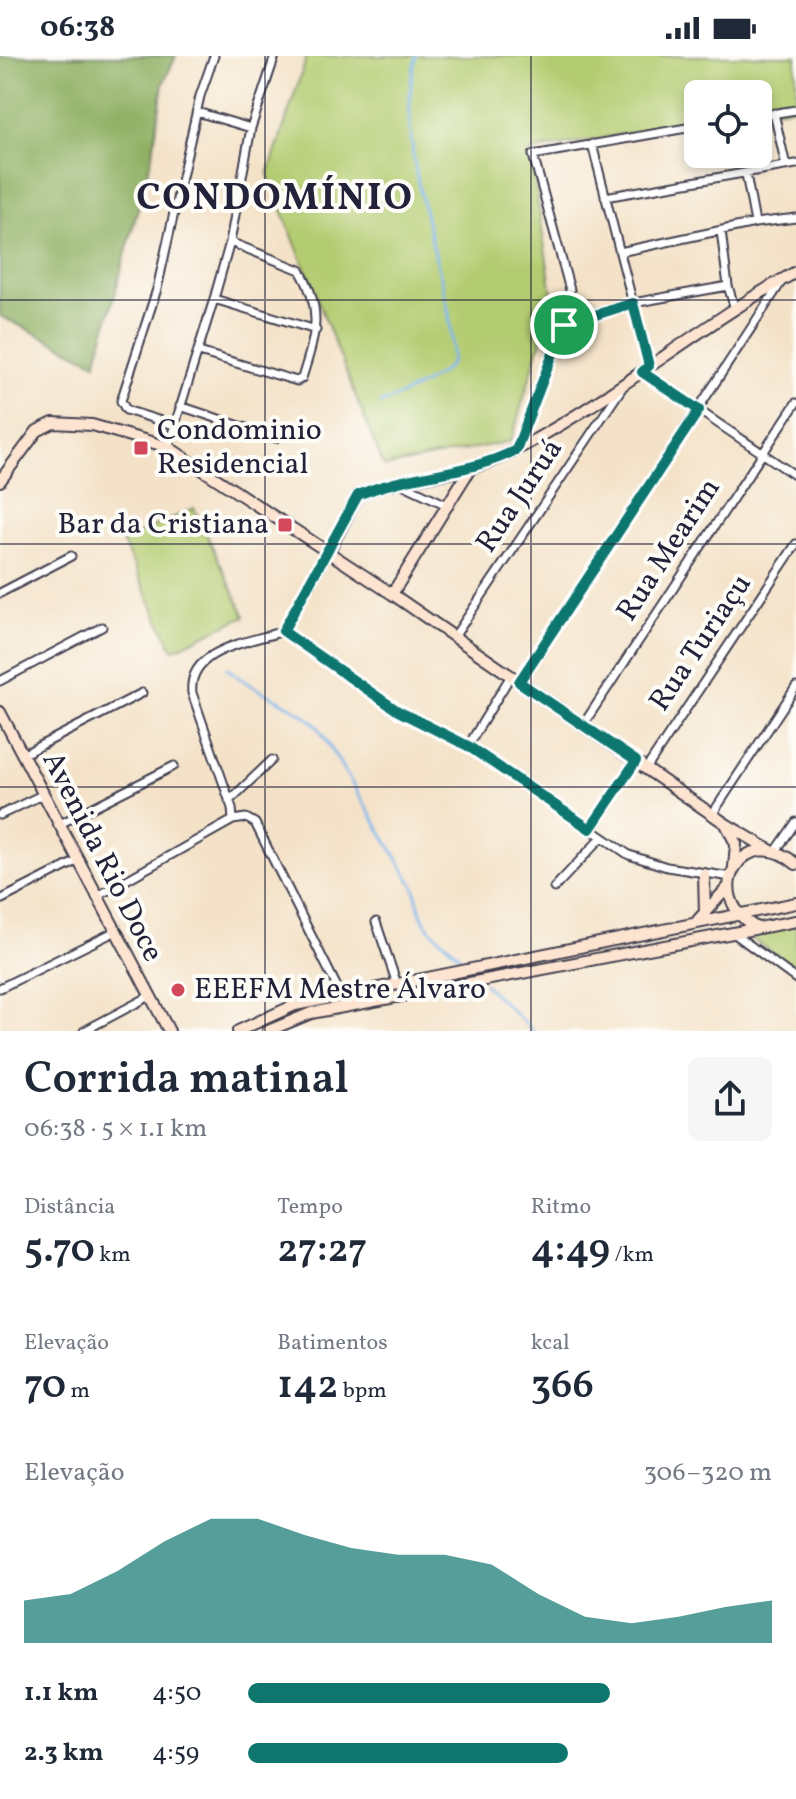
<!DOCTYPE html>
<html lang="pt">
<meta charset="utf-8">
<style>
:root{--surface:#fff;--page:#f6f6f7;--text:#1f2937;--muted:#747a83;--accent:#0f766e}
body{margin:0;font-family:Vollkorn,serif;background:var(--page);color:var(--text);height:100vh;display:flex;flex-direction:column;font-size:30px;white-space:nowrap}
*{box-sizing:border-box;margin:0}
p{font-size:26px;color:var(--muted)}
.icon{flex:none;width:44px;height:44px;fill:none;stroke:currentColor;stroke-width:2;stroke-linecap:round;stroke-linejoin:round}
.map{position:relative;height:975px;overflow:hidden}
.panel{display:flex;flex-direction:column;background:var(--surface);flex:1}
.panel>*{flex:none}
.buttons{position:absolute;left:684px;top:24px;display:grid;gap:16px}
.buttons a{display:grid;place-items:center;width:88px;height:88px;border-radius:12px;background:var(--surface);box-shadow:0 4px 12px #0003;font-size:40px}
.pin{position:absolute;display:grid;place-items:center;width:68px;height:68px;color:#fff;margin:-34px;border:4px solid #fff;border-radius:50%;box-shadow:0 2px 8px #0007}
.round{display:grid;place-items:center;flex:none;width:84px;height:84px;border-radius:12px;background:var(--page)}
.headline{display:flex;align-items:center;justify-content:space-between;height:136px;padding:0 24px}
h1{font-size:44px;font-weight:600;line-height:60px}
.stats{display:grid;grid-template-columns:repeat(3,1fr);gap:12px;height:136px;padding:8px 24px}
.stats div{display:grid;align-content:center}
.stats b{font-size:40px;font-weight:600}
.stats small{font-size:22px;font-weight:400}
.stats p{font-size:22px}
.chart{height:224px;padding:16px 24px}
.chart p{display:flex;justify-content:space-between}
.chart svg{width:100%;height:144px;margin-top:8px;fill:var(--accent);opacity:.7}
ul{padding:0 24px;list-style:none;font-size:26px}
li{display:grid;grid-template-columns:128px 96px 1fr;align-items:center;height:60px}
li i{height:20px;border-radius:10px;background:var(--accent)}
.status{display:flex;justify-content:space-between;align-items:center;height:56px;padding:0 40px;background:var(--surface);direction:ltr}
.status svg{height:22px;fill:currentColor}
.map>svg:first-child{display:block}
</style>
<div class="status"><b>06:38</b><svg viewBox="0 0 49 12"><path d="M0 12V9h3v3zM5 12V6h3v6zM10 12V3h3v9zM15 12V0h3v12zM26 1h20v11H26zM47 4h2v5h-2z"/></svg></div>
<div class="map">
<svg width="796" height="975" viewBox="0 0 796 975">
<rect width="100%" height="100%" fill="#fdfcf7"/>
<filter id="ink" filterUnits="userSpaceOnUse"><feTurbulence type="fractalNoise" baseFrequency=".0125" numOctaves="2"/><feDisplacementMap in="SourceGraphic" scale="16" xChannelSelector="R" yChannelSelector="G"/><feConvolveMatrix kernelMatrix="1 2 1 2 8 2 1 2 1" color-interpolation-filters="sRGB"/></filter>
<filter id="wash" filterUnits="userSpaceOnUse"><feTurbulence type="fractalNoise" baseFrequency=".006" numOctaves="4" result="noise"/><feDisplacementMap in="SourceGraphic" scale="32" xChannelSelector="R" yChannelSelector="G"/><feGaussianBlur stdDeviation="1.8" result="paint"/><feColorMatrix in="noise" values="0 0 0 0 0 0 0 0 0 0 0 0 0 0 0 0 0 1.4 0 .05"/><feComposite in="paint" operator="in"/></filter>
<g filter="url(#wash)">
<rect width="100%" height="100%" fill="#f4e2c8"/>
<path fill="#b4cc71" stroke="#6b7756" stroke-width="2" d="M307,0H796V51L758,56V38H698V65L530,95L553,244L511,385L384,411L268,119Z
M194,452L245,560L173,594L122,485Z
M796,869V913L747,879Z"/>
<path fill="#8fb063" stroke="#58694f" stroke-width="2" d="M0,0H176L163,28L153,97L96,307L0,260Z"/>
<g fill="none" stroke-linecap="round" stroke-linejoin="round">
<path stroke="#79b3e9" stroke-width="3" d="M380,348C397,341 448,320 452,304C454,276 447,245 440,218C423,147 398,72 416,0
M227,612C255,637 297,648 318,671L415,832C423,882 435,872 465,906
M484,928L533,975"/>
</g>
</g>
<g filter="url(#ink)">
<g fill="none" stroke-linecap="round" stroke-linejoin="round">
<defs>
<path id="lane" d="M284,575L398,655L468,690"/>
<path id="street" d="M197,56L251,72
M774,57L786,110
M758,60L796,54
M592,88L649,310
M746,118L755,167
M605,141L796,108
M721,175L728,230L735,253
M620,196L755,167L796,162
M214,243L316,274
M564,269L570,234L533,99L698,70
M199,296L297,325L302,322C315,280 324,255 300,214L230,186
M642,316L796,420
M180,350L276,382
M174,369L126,354L121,345L157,233L200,40L214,0
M168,391L214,243L230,186L251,72L275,0
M516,393L564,269L633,247L728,230
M400,427L449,450
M0,537L71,500
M454,581L622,332
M510,621L468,690L629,799L667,811L731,821
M0,625L102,571
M519,626L782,225
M583,669L796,347
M22,699L142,637
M646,713L796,488
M229,745L272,704
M713,757L796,631
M0,759L42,739
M233,764L246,762L255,767L341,939
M58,769L174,710
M590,773L636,705
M776,795L796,766
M554,832L602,781
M96,841L233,764L232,752L192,637C187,592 252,586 283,575L327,499
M0,844L77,805
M376,866L397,928
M732,876L796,923
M0,932L114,876
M84,975L148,941"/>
<path id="secondary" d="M0,425L37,375L53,367L92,369L168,391L392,538L726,768L770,794
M327,499L358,439C405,418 460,422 506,399C608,348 696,271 796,216
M392,538L470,413
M0,656L169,975
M727,770L736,788L734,811
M704,818L705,859
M698,864L729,830
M757,872C697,838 746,764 796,808
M238,975L295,949L796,847
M268,975L311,957L796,865"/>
</defs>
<use href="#lane" stroke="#423f50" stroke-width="8"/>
<use href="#street" stroke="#423f50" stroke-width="11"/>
<use href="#secondary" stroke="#423f50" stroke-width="14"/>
<use href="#lane" stroke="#fff" stroke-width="4"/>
<use href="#street" stroke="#fff" stroke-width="7"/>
<use href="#secondary" stroke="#fde4d1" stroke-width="10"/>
</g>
</g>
<g fill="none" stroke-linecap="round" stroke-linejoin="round" filter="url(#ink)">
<defs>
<path id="route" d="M633,247L649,310L642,316L699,354L519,626L636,705L590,773L468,690L398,655L283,575L358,439C409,417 466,420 516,394L564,269Z"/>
</defs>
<use href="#route" stroke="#fff" stroke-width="16"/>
<use href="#route" stroke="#0f766e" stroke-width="10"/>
</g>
<path fill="none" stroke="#22223b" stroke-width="2" stroke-opacity="0.55" d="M265,0V975M531,0V975M0,244H796M0,488H796M0,731H796"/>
<g fill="#d1495b" stroke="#fdfcf7" stroke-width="3">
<rect x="133" y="384" width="16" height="16" rx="4"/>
<rect x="277" y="461" width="16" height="16" rx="4"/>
<circle cx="178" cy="934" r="8"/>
</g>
<g text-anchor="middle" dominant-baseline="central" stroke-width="8" stroke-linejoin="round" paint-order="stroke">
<g font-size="30" fill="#22223b" stroke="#fdfcf7" text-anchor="start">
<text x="157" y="375">Condominio<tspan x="157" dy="34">Residencial</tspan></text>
<text x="269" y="469" text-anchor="end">Bar da Cristiana</text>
<text x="194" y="934">EEEFM Mestre Álvaro</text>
</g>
<g font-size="30" fill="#22223b" stroke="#fdfcf7">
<text transform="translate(520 440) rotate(-56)">Rua Juruá</text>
<text transform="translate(669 494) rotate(-57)">Rua Mearim</text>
<text transform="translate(701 587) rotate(-56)">Rua Turiaçu</text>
<text transform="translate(102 801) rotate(63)">Avenida Rio Doce</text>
</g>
<g font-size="38" font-weight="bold" letter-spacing="2" fill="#22223b" stroke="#fdfcf7">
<text x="275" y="143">CONDOMÍNIO</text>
</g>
</g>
</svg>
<div class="buttons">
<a><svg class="icon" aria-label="locate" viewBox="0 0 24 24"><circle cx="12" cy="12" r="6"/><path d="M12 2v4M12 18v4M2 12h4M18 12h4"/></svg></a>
</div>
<div class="pin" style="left:564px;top:269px;background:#1e9e55"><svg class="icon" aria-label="arrive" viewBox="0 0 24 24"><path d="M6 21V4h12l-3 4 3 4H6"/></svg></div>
</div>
<section class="panel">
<div class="headline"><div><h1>Corrida matinal</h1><p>06:38 · 5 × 1.1 km</p></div><a class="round"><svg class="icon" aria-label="share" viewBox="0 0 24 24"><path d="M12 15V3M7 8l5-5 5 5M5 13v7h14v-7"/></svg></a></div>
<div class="stats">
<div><p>Distância</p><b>5.70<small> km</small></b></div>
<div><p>Tempo</p><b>27:27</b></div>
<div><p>Ritmo</p><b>4:49<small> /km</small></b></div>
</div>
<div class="stats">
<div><p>Elevação</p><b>70<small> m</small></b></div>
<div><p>Batimentos</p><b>142<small> bpm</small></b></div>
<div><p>kcal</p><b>366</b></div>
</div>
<div class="chart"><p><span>Elevação</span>306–320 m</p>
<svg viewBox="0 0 160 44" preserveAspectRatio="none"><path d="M0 44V31L10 29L20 22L30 13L40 6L50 6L60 11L70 15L80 17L90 17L100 20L110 29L120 36L130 38L140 36L150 33L160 31V44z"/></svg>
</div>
<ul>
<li><b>1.1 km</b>4:50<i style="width:69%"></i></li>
<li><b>2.3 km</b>4:59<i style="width:61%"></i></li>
</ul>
</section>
